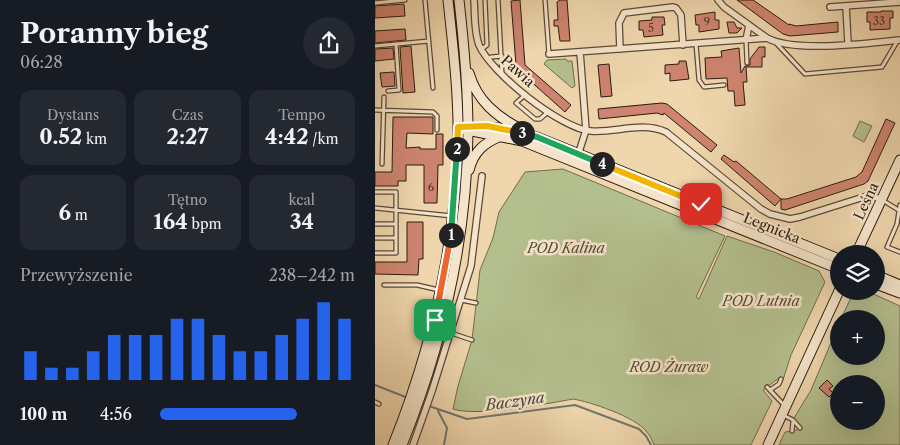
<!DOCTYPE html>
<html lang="pl">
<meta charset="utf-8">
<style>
:root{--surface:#171b24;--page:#242831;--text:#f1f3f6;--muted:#9ea1a6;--accent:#2563eb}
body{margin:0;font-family:"Libre Caslon Text",serif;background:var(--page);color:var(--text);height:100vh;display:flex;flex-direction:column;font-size:19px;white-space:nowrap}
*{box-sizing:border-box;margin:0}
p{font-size:16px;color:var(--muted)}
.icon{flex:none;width:28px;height:28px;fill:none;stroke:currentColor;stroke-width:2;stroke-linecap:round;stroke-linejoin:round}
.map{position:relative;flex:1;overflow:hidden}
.drawer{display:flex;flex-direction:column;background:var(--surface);width:375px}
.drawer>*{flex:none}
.controls{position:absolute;left:455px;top:245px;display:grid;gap:10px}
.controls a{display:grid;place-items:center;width:55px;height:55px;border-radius:50%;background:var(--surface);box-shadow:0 5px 20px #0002;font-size:25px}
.pin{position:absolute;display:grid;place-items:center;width:42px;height:42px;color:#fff;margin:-21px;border-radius:10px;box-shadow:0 2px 8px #0006}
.km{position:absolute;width:25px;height:25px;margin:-12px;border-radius:50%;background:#222;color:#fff;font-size:14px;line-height:25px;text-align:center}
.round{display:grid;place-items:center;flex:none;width:52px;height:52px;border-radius:26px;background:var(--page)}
.head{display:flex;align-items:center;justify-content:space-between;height:85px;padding:0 20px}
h1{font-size:28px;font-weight:700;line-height:38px}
.stats{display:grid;grid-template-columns:repeat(3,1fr);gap:8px;height:85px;padding:5px 20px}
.stats div{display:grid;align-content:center;border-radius:12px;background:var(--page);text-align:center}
.stats b{font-size:21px;font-weight:700}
.stats small{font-size:14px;font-weight:400}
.stats p{font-size:14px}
.chart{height:140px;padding:10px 20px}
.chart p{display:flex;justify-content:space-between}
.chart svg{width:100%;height:90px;margin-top:5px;stroke:var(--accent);stroke-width:6}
ul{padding:0 20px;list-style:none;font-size:16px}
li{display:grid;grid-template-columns:80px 60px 1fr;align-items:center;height:38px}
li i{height:12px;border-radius:6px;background:var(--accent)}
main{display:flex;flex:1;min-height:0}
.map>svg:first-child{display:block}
</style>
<main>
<section class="drawer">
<div class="head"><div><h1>Poranny bieg</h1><p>06:28</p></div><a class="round"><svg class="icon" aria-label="share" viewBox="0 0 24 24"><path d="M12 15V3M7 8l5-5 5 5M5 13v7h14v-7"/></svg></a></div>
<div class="stats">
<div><p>Dystans</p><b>0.52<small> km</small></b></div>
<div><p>Czas</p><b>2:27</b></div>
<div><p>Tempo</p><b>4:42<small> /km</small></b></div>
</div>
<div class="stats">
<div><b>6<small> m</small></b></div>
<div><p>Tętno</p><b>164<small> bpm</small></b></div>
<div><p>kcal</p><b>34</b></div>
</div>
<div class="chart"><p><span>Przewyższenie</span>238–242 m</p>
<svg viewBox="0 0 160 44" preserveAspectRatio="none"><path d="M5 44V30M15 44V38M25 44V38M35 44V30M45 44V22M55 44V22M65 44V22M75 44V14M85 44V14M95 44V22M105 44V30M115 44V30M125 44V22M135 44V14M145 44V6M155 44V14"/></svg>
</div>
<ul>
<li><b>100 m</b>4:56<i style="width:70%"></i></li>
</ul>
</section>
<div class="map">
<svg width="525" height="445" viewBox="0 0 525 445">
<rect width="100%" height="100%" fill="#efd6ad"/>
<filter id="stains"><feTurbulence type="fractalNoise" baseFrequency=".004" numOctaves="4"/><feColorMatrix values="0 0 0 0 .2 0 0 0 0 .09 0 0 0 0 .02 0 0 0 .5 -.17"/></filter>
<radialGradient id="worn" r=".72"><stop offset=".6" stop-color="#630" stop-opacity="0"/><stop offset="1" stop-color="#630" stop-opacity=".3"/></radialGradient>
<path fill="#b4bf8e" stroke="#706c4e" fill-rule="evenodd" d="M191,59L192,61H197L200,86L197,88L169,64L172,60Z
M485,121L497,126L489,142L478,136Z
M188,169L350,236L321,297L324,299L352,236L399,252L444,271L450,282L416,355L408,380L404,378L388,390L397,401L376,445H279C277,440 275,435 271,431C260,417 216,402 198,399C171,404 102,417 78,409L83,386L97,340L105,270L118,238L124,212L150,172Z
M479,291H492L525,306V445H404L410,432L419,431L426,427L419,418L436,390L464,324V356H501V319H466ZM464,384H501V421H464Z"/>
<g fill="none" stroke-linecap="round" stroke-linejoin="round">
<path stroke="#6f7871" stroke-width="2" d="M0,385L33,398
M54,406L92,419L200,405L264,429L271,436L276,445
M63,411L72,428L69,445"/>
</g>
<path fill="#ce8470" stroke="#2b1a0e" d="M145,0L150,65L196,105L190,112L143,70L141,65L136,1Z
M185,0H192L195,41H185L183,26H179V20H183L182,2Z
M362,0H378L414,25V24L421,26L463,22V32L415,36L408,34Z
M29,4L30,16L0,18V6Z
M506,11H518V18H515V29L495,30V22H492V12H506Z
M340,12V20H344V29L324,32V25H321L320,15Z
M277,17H289L290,25H287L288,35L269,37L268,30H264V21L277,20Z
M352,22H359L362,28H367L362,33H354Z
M30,29L31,40L0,43V31Z
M36,46L40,92L28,93L25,47Z
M384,47H390V57H387V67H371L372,82H368L370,105L360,106L359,91H353L352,78L331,79L330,58L347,57L346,51L364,48L366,73L370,66L375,65V59Z
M18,48L19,59L0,61V49Z
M304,61H311L314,79L295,81V73L290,74V65L304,64Z
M234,64L237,96L226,97L223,65Z
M19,72L20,86L7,87L5,73Z
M287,103L292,104L342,145L336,152L289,113L288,115L282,113L224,119L223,109Z
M18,117H58V134L32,133L31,148L45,147V149H61V134H68V165H63L62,203H49V165H31V181H23V186H0V172H17Z
M511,119L520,123L493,181L489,184L410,210L406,209V199L400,206L346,159L349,155L359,162L361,161L406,199H412L481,177L487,172Z
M32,222H48V259H44L43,275L0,274V262H32Z
M452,380L458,386L454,389L458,393L454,397L444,388Z"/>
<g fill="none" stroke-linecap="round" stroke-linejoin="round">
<defs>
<path id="lane" d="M50,0L58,88
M123,0L127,74
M170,0L174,54
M0,3L30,0
M371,40L372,63
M321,44L324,80L329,87L349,85
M402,44L430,74L507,67L523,40
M0,46L54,41
M107,49L112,45L110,0
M113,59L116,57L127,56
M13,91L24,90L21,44
M150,95L141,103L160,119H165L173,112
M0,110L58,112L62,116V130
M7,164L9,97
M0,192H21V253H0
M509,201L525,211
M525,205L522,224L512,247L525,252
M0,208L77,216
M0,224H21
M0,238H21
M9,285H42L64,290
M86,300L101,303
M76,333L97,340
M392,387L409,405
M395,390L404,384L406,379
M0,402L4,404
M408,415L418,420L425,428
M417,431L418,421"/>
<path id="street" d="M99,0C100,14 99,32 104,45C116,73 186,129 216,131C242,133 266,121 291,132L386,209L395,214L415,219L425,217L495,195L507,200
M343,0L349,7L392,38
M471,6L473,43
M455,7L525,2
M371,40L374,25
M245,49L244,23L249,13L298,7L301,8L306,15L308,45
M174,54L392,38C420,53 492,43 525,40
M203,155L211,130L205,52
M38,445L57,391L96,266L107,176"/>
<path id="secondary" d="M94,73C102,101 122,117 146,129
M88,127L123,128L162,137L464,259
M87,129L147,141L464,269
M94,170C99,151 109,143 126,136
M481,254L525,160
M501,275L525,285
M501,284L525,293
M18,445C57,348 80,248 83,143C84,96 78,47 73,0
M27,445C67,346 92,239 93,132C93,88 89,44 84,0
M393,445L464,291"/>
</defs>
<use href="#lane" stroke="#5c4936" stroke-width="5.5"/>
<use href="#street" stroke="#5c4936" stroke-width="8"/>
<use href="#secondary" stroke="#2b1a0e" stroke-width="11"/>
<use href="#lane" stroke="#f5e4ca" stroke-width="3"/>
<use href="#street" stroke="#f5e4ca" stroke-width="5.5"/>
<use href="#secondary" stroke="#f5e4ca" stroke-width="9"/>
</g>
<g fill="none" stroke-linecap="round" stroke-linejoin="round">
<defs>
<path id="split-1" d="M60,320L76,235"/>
<path id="split-2" d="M76,235L82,149"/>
<path id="split-3" d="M82,149L83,127L112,126L147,133"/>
<path id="split-4" d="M147,133L162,137L227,164"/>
<path id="split-5" d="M227,164L308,197"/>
<path id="split-6" d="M308,197L326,204"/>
</defs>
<use href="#split-1" stroke="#fff" stroke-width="10"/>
<use href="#split-2" stroke="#fff" stroke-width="10"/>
<use href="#split-3" stroke="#fff" stroke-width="10"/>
<use href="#split-4" stroke="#fff" stroke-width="10"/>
<use href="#split-5" stroke="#fff" stroke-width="10"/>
<use href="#split-6" stroke="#fff" stroke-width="10"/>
<use href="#split-1" stroke="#f0652b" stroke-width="6"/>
<use href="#split-2" stroke="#22a559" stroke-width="6"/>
<use href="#split-3" stroke="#f5b400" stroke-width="6"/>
<use href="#split-4" stroke="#22a559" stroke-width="6"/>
<use href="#split-5" stroke="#f5b400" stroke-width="6"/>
<use href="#split-6" stroke="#f0652b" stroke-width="6"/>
</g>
<g text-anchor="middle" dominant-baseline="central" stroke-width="5" stroke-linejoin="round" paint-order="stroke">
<g font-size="11" fill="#543426">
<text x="504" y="21">33</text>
<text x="332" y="22">9</text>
<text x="276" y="28">5</text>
<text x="56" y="187">6</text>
</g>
<g font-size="14" fill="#2b1a0e" stroke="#f5e4ca">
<text transform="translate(143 71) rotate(42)">Pawia</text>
<text transform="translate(491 201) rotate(-65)">Leśna</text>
<text transform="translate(397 228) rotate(22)">Legnicka</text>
</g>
<g font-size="14" font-style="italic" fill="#544c34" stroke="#f5e4ca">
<text x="191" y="248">POD Kalina</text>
<text x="386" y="301">POD Lutnia</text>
<text x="294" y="367">ROD Żuraw</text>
</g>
<g font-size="15" font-style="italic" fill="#4d4940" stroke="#f5e4ca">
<text transform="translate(140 401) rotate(-8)">Baczyna</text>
</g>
</g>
<rect width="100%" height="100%" filter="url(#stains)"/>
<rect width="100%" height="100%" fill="url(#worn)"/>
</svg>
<div class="controls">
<a><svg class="icon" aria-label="layers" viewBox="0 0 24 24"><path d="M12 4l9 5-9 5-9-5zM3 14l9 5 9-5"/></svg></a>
<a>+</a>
<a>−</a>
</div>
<div class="pin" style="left:60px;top:320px;background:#1e9e55"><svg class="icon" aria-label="arrive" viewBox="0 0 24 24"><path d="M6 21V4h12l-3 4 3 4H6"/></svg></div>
<div class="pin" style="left:326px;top:204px;background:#d93025"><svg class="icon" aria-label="check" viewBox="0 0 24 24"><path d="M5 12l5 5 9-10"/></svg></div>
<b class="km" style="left:76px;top:235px">1</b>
<b class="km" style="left:82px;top:149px">2</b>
<b class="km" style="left:147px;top:133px">3</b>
<b class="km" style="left:227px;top:164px">4</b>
</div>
</main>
